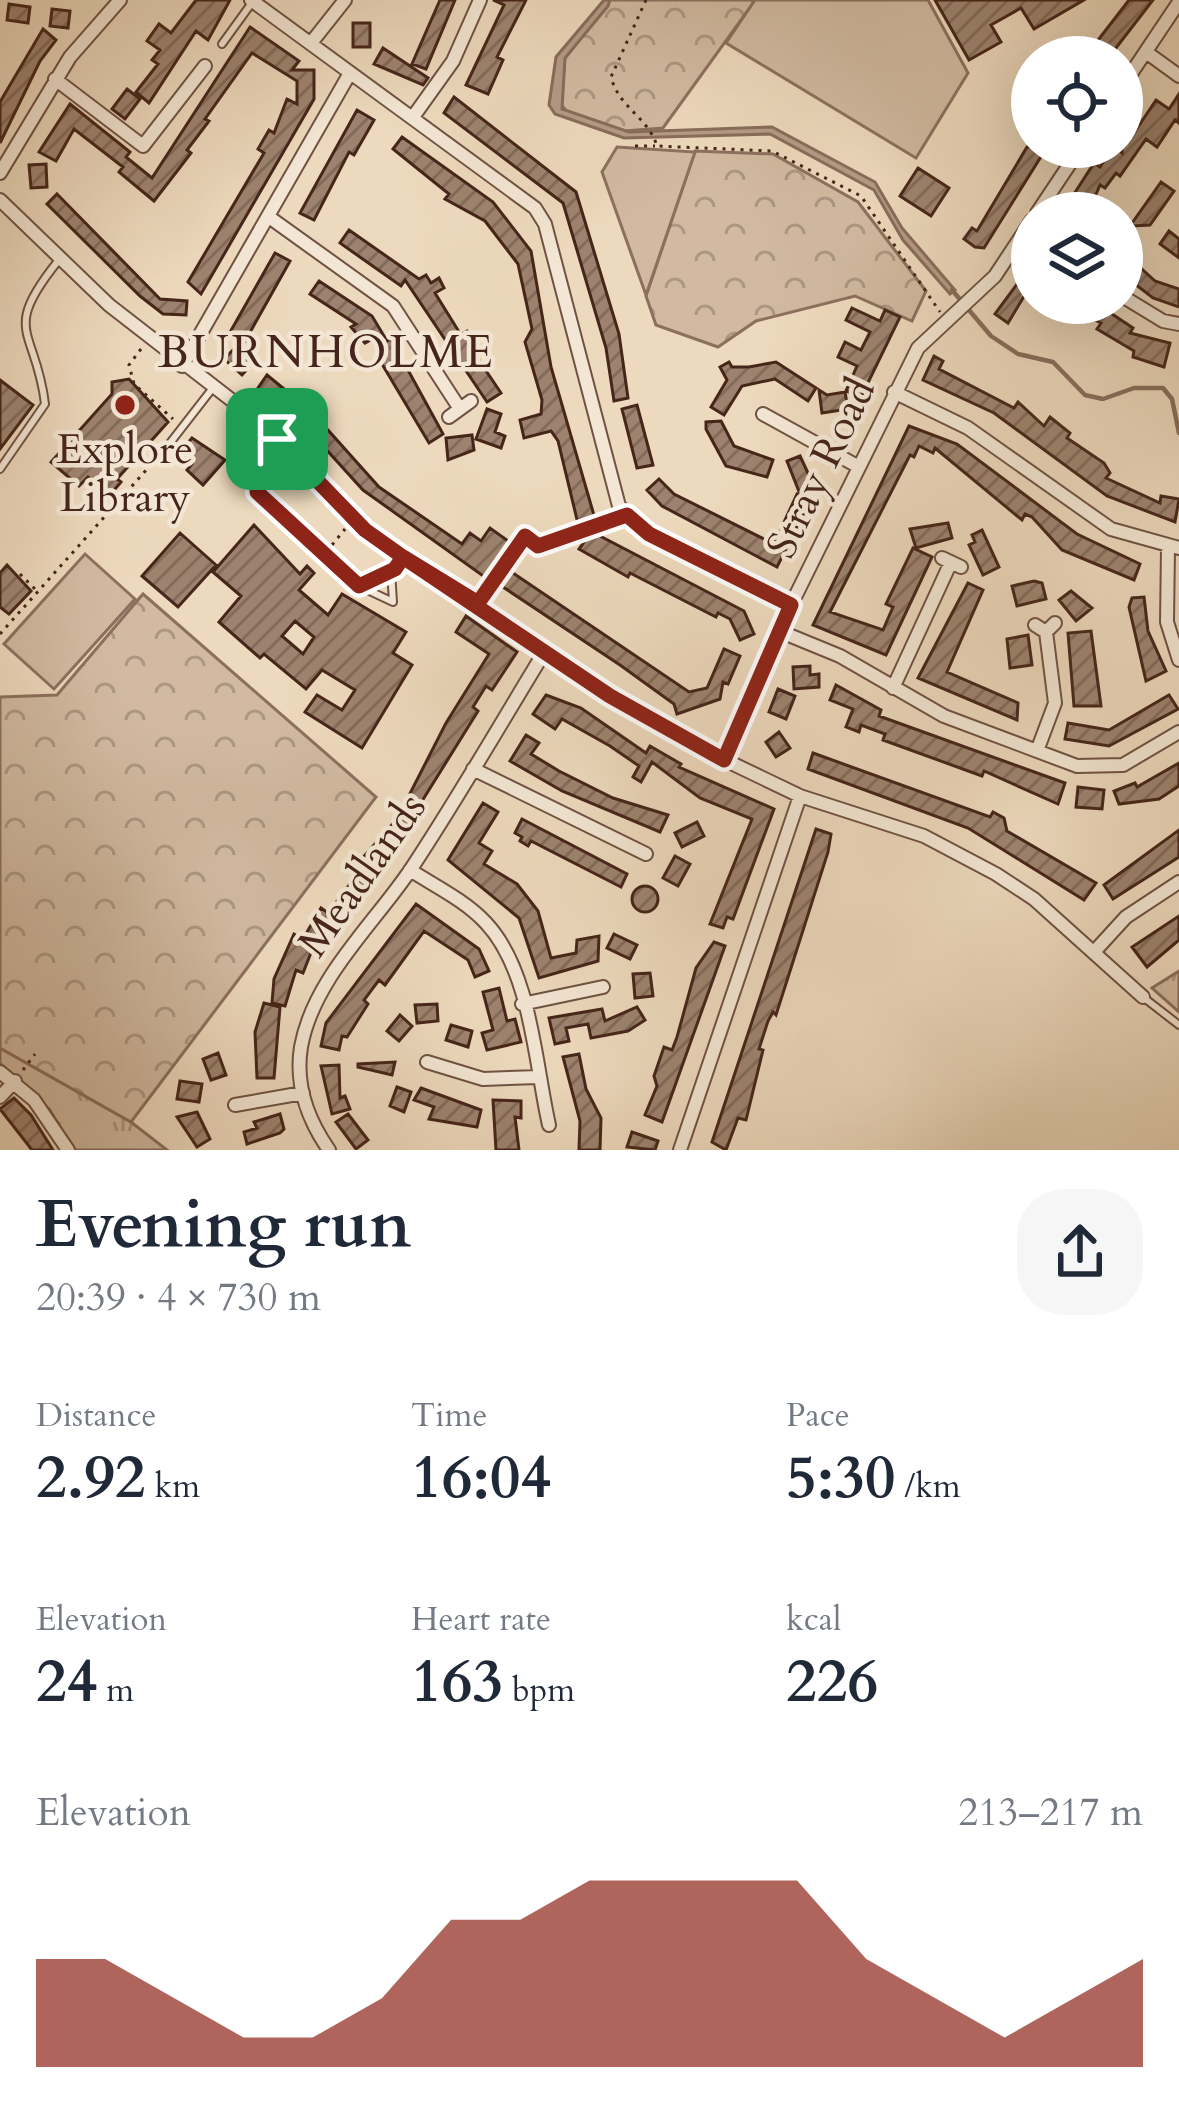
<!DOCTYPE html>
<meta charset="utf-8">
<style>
:root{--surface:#fff;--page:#f6f6f7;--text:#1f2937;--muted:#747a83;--accent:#8f2418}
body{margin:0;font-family:Cardo,serif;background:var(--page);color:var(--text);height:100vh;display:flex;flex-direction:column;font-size:45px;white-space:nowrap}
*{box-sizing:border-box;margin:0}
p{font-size:39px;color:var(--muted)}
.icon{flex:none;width:66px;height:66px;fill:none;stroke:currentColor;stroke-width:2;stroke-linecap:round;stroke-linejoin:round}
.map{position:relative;height:1150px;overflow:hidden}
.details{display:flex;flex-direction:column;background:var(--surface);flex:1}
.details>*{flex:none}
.controls{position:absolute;left:1011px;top:36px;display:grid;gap:24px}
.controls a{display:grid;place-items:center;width:132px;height:132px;border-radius:50%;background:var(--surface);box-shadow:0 12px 48px #0002;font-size:60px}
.pin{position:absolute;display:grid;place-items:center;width:102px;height:102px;color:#fff;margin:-51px;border-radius:24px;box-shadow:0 6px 18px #0006}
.round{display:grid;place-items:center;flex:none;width:126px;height:126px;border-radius:48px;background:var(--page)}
.summary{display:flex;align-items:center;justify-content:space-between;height:204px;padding:0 36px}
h1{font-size:66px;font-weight:700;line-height:90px}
.metrics{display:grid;grid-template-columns:repeat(3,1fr);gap:18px;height:204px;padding:12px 36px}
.metrics div{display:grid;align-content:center}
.metrics b{font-size:60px;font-weight:700}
.metrics small{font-size:33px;font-weight:400}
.metrics p{font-size:33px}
.chart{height:336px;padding:24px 36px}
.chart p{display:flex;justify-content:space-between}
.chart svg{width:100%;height:216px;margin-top:12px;fill:var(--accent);opacity:.7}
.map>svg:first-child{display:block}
</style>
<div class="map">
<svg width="1179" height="1150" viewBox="0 0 1179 1150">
<defs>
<pattern id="grass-tufts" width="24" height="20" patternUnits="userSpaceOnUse" patternTransform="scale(3)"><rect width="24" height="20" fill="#d1baa1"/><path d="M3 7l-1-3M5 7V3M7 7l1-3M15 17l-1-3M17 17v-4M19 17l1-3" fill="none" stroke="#ab9782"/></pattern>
<pattern id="park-crowns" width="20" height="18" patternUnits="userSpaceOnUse" patternTransform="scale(3)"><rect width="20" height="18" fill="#d1baa1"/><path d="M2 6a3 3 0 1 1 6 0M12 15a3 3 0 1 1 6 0" fill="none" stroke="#ab9782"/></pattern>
<pattern id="building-hatch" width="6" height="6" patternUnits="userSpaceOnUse" patternTransform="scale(3)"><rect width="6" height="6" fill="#9d836f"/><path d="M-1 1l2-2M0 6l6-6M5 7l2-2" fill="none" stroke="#826b5a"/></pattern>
</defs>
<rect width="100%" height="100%" fill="#edd9bd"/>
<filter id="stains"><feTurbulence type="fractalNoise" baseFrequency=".00167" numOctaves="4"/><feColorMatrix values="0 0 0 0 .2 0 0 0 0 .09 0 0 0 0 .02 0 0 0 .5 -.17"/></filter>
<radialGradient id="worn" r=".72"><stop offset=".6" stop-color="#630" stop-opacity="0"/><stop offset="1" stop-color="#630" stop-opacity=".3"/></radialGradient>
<path fill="url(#grass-tufts)" stroke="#8c705e" stroke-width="3" d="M1179,971V1012L1152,988Z
M0,1048L131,1122L167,1150H73L50,1110L0,1063Z"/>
<path fill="url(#park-crowns)" stroke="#8c705e" stroke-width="3" d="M610,0H751L754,2L663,128L624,131L568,113L559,102L565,58Z
M695,151L773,154L858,202L926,291L912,321L855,296L756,321L718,347L656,325L646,296Z
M143,594L376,797L131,1122L0,1048V697L57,695Z"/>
<path fill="#d1baa1" stroke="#8c705e" stroke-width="3" d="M755,0H928L968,73L916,158L726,43Z
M617,147L695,152L646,295L602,172Z
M85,554L135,599L54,689L4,644Z"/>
<path fill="#b49c86" stroke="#886c5b" stroke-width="3" d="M604,0H610L608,6L565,58L562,109L629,132L772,127L875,182L902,228L955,290L950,294L903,240L874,190L770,134L624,138L555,114L549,105L556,57Z"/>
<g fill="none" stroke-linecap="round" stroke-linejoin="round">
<path stroke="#886c5b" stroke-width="4.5" d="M952,290L991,336L1018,354L1053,362L1085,395L1103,399L1134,388H1163L1172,399L1179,433"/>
</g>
<path fill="url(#building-hatch)" stroke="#46251a" stroke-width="3" fill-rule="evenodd" d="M196,0H230L208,40L196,31L149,103L136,92L158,64L152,60L160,50L147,41L159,24L171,33Z
M440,0H455L426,69L412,64Z
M493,0H526L497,57L503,60L488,94L466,85L504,5Z
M935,0H1084L1034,29L1021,8L991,25L1001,42L969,60Z
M1129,0H1153L1109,57H1093L1100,47L1095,44Z
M9,4L30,7L28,23L7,20Z
M52,9L70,11L68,28L50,26Z
M353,23H370V47H353Z
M250,27L299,61L292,70H314V99L201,294L188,282L264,153L258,149L269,130L274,133L287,99L297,104V81L252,53L205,119L209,121L187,150L191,153L154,201L119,172L123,167L74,129L56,161L39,152L70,104L130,152L126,157L152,178Z
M43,29L56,40L40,61L0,143V102Z
M383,48L428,78L423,85L374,64Z
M127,89L140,99L125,119L112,109Z
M1179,94V123L1175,120L1157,147L1146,139L1120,176L1116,173L1105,188L1100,185L1088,213H1075L1072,197L1094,163L1100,167L1113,147L1122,153V129L1132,136L1156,100L1169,109Z
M454,97L576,192L619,334L628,398L614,401L606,348L563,203L444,113Z
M357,110L374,120L354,155L349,152L314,220L300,213Z
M402,137L493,202L531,251L551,367L600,536L744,611L754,634L740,640L730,619L718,613L716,617L630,573L628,577L579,549L595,527L580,532L558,441L551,431L524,438L520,420L541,414L542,400L525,342L532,329L518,264L485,221L445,199L449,194L393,149Z
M1027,147H1047L984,248L975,247L964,239L972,228L977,231Z
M46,164L47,187L31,188L29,165Z
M918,168L949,188L931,216L900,196Z
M1161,182L1174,191L1150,225L1130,226Z
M57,194L160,299L187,301L186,315L163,314L140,296L47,204Z
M349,230L419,279L426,275L431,283L439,278L444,288L435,293L461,335L467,331L473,341L468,344L501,393L487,402L405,280L401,286L340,243Z
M1169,231L1179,239V258L1160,244Z
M1122,251L1155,281L1179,289V307L1153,298L1122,274Z
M275,253L290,261L244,343L229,334Z
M1023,276L1032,283L1008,323L995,314Z
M319,281L372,316L387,341L391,339L443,434L429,443L379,359L384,356L374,338L365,343L351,327L356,324L310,294Z
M1058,303H1106L1103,308L1133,328L1130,333L1170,343L1164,367L1133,357L1134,351L1097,329L1101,323Z
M852,308L880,321L885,310L900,317L861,397L846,391L857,366L838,357L845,342L861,350L870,332L846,320Z
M235,348L252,364L242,375L224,359Z
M934,356L943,361L939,369L1014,408L1018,402L1044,426L1050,417L1070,433L1067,438L1104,463L1110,473L1106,478L1160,503L1161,496L1179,499L1175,522L1107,496L994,413L923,380Z
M729,362L732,367H749L776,362L816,388L808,401L775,379L742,386L724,415L711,407L727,380L720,367Z
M267,375L311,411L379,487L462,544L470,533L481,541L490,528L511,543L486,578L363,490L304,425L258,388Z
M129,379L168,422L117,479L121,482L109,496L88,477L79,486L51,462L112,394V382Z
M0,380L33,405L0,449Z
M819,390L827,395L845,392L848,409L822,413Z
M637,405L653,465L637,468L622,409Z
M487,409L501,414L495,432L505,436L501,448L476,439Z
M721,421L734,446L773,460L767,477L726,466L706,429V422Z
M909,426L957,444L1077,534L1140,564L1134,580L1062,550L1032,517L1025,514L1022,520L935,448L933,453L919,446L914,457L910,455L830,612L883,630L893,607L886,604L913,548L932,557L886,655L813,625Z
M472,435L474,450L448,460L446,438Z
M192,438L225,460L203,485L187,470L192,464L179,453Z
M800,456L815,488L800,494L787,461Z
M659,479L674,494L774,544L797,494L810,501L777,567L662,506L647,490Z
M948,523L952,538L916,548L910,529Z
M254,525L300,574L307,566L314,573L299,590L328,615L342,594L406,632L393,653L412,665L362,748L305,712L317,695L342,710L355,690L322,670L306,689L264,654L260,658L219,622L241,596L213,572ZM295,621L314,637L303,654L282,636Z
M982,530L999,567L983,575L969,545L975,542L972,535Z
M180,533L216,565L178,607L142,576Z
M7,565L31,591L9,614L0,607V573Z
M510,571L689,692L707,688L724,649L740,656L728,684L723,682L720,699L677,714L674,704L620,665L500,585Z
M1034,581L1042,583L1046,599L1017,606L1012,586Z
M968,583L983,590L947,672L1018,703L1017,720L918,678Z
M1071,591L1092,608L1076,621L1059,600Z
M1144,597L1148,631L1166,671L1146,681L1129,607L1132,598Z
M466,616L517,652L492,690L486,686L473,707L478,711L386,859L335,929L329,926L318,947L314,945L303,973L296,970L285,1006L272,1003L274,979L294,934L303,939L321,908L328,913L363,867L358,863L397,819L446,723L489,654L456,632Z
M1091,631L1101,706H1074L1068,633Z
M1028,635L1032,665L1010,668L1007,639Z
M810,666V675L819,674V687L794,689L793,667Z
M836,685L881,710L879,716L1065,783L1058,804L984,771L982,776L883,740L885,734L861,725L859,732L846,727L853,709L830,700Z
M778,689L795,696L786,719L769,712Z
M546,695L581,708L646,753L650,746L681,764L679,767L774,809L733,919L727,917L723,928L710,924L752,819L700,798L652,762L641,782L633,777L639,766L610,746L562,719L555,729L533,714Z
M1169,695L1178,709L1109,746L1065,739L1068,723L1109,730Z
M779,732L790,748L776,757L766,742Z
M526,735L539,743L531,754L559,771L613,798L668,815L660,832L562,791L510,761Z
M813,753L990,817L993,812L1004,818L1007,831L1096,883L1084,900L968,828L808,769Z
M1179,763V786L1159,799L1119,804L1114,791L1135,783L1137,787Z
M1078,787L1104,790L1102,809L1076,807Z
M483,803L498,812L479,843L492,851L484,864L517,884L538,911L551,958L576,953L577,940L599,936L598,961L539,978L519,918L448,860Z
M522,819L627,874L621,887L531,841L528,846L520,841L522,837L515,833Z
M697,822L704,836L682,847L675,833Z
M816,829L831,834L828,852L776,1015L773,1012L768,1021L759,1049L763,1050L746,1120L738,1118L726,1150L712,1142Z
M1179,830V857L1113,899L1104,885Z
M675,856L690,864L678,886L663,878Z
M632 899a13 13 0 1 1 26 0a13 13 0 1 1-26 0Z
M416,904L479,949L489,971L475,977L468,960L424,931L385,985L379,980L364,1000L368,1004L347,1037L342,1036L339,1050L321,1046L326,1023Z
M1179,916V940L1147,967L1132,947Z
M614,934L637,945L630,959L607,948Z
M714,942L725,946L662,1122L645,1115L657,1086L654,1076L664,1047L672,1050L677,1037L696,968Z
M650,973L653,996L635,998L633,974Z
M499,988L507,1021L515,1019L521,1042L487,1050L482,1033L493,1030L483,992Z
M264,1003L280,1007L274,1078H257L255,1032Z
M437,1004L438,1021L417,1023L415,1005Z
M637,1007L645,1020L628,1031L591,1038L588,1024L566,1028L569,1041L555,1044L549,1018L602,1009L605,1021Z
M400,1015L412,1026L399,1041L387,1031Z
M451,1025L472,1031L468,1047L446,1040Z
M218,1053L226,1075L211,1080L203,1059Z
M579,1054L586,1089L601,1118L600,1150H579L580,1121L563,1057Z
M395,1062L392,1075L358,1067V1064Z
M339,1065L340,1098L345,1096L350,1109L332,1114L321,1066Z
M180,1081L202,1084L199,1102L177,1099Z
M397,1087L411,1092L404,1112L390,1106Z
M421,1088L481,1110L477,1127L429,1119L434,1107L414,1100Z
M14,1098L31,1115L53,1150H32L0,1109Z
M493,1100L521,1101V1118L515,1117L519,1150H496Z
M197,1112L210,1139L197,1147L177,1117Z
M280,1114L284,1129L280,1133L247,1144L244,1132L257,1128L254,1122Z
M348,1114L368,1140L356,1149L336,1122Z
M632,1132L658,1141L655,1150L627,1147Z"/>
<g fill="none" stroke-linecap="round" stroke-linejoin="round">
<defs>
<path id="service" d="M222,44L251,4
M170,443L212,389
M274,443L257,462V492L359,586L395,569L403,557
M0,469L45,404C36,328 0,333 58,261
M359,586L393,602L391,571
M478,603L525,536
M1143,997L1179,1025"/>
<path id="minor" d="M251,0L535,208L545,224L619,506L649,534L791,605
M311,43L345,0
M1146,52L1179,76
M55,79L143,146L205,66
M1122,87L1179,2
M413,117L453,61L480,0
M0,173L70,57L120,0
M0,200L109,305L252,416L365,530L403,557L610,696L725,760L800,796L924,836L996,874L1034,899L1143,997
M1037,213L1081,147
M269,217L393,306L460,409
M1122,296L1163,321L1179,324
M182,366L350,73
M894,392L968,428L1111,529L1179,548
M763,414L859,467
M449,417L471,401
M1168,548L1167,622L1179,660
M942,558L961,567
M1035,625L1046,632L1055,623
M779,631L840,656L944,716L1077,766L1123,765L1179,732
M893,688L951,562
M1037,751L1055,703L1046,632
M725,760L791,605L918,348L995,276L1032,220
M473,769L646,854
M410,870C435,886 466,901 486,923C531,971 535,1063 549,1125
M1094,952L1126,917L1179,882
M522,1004L603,987
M427,1062L483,1079L539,1077
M0,1072L34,1100L68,1150
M0,1097L15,1081
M235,1105L303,1093
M329,1150C308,1120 295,1084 301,1047C313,979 374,924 411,869C458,798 501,723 545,651
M680,1150L800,796"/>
</defs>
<use href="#service" stroke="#705243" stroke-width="10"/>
<use href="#minor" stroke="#705243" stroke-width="16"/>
<path stroke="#46251a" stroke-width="3" stroke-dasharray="3 6" stroke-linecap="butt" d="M646,0L611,77C619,108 648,117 657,146L772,151L861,196L940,312
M635,146H655
M141,349L129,365L134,384L173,419
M531,541L538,546L617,520
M332,545L345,529
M20,574L36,590
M0,634L165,449
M23,1070L35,1054"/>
<use href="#service" stroke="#f3e6d4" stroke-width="6"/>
<use href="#minor" stroke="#f3e6d4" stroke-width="12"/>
</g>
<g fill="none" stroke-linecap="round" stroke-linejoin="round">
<defs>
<path id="route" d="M277,439L365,530L403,557L610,696L724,760L791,605L649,534L627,515L538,546L525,536L478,603L403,557L395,569L359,586L257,492V463L277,439"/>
</defs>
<use href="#route" stroke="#fff" stroke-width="24"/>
<use href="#route" stroke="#8f2418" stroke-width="15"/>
</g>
<circle fill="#8f2418" stroke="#f3e6d4" stroke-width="4.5" cx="125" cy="405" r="12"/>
<g text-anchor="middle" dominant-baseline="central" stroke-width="9" stroke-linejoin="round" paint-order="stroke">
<g font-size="42" fill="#46251a" stroke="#f3e6d4">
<text x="125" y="449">Explore<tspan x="125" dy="48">Library</tspan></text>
</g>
<g font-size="42" fill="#46251a" stroke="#f3e6d4">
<text transform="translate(821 468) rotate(-64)">Stray Road</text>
<text transform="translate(362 875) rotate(-55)">Meadlands</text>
</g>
<g font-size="45" letter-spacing="3" fill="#46251a" stroke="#f3e6d4">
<text x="327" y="352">BURNHOLME</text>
</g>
</g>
<rect width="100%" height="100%" filter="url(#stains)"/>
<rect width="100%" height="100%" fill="url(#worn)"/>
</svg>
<div class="controls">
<a><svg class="icon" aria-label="locate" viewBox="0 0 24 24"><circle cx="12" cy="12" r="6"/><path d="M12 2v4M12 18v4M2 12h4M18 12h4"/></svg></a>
<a><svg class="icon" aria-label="layers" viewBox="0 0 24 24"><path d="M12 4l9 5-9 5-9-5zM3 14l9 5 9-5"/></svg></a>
</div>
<div class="pin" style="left:277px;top:439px;background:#1e9e55"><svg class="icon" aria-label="arrive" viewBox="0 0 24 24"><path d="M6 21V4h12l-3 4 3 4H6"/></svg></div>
</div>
<section class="details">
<div class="summary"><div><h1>Evening run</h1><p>20:39 · 4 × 730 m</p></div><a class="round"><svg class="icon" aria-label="share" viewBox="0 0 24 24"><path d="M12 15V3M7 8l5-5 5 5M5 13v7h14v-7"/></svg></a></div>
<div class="metrics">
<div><p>Distance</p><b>2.92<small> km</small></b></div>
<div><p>Time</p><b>16:04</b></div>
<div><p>Pace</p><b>5:30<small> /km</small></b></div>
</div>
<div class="metrics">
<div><p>Elevation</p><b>24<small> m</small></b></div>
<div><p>Heart rate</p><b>163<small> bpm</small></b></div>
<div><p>kcal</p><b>226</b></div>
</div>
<div class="chart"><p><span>Elevation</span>213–217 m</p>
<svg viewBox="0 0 160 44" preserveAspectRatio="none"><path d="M0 44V22L10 22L20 30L30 38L40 38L50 30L60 14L70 14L80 6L90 6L100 6L110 6L120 22L130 30L140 38L150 30L160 22V44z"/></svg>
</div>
</section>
